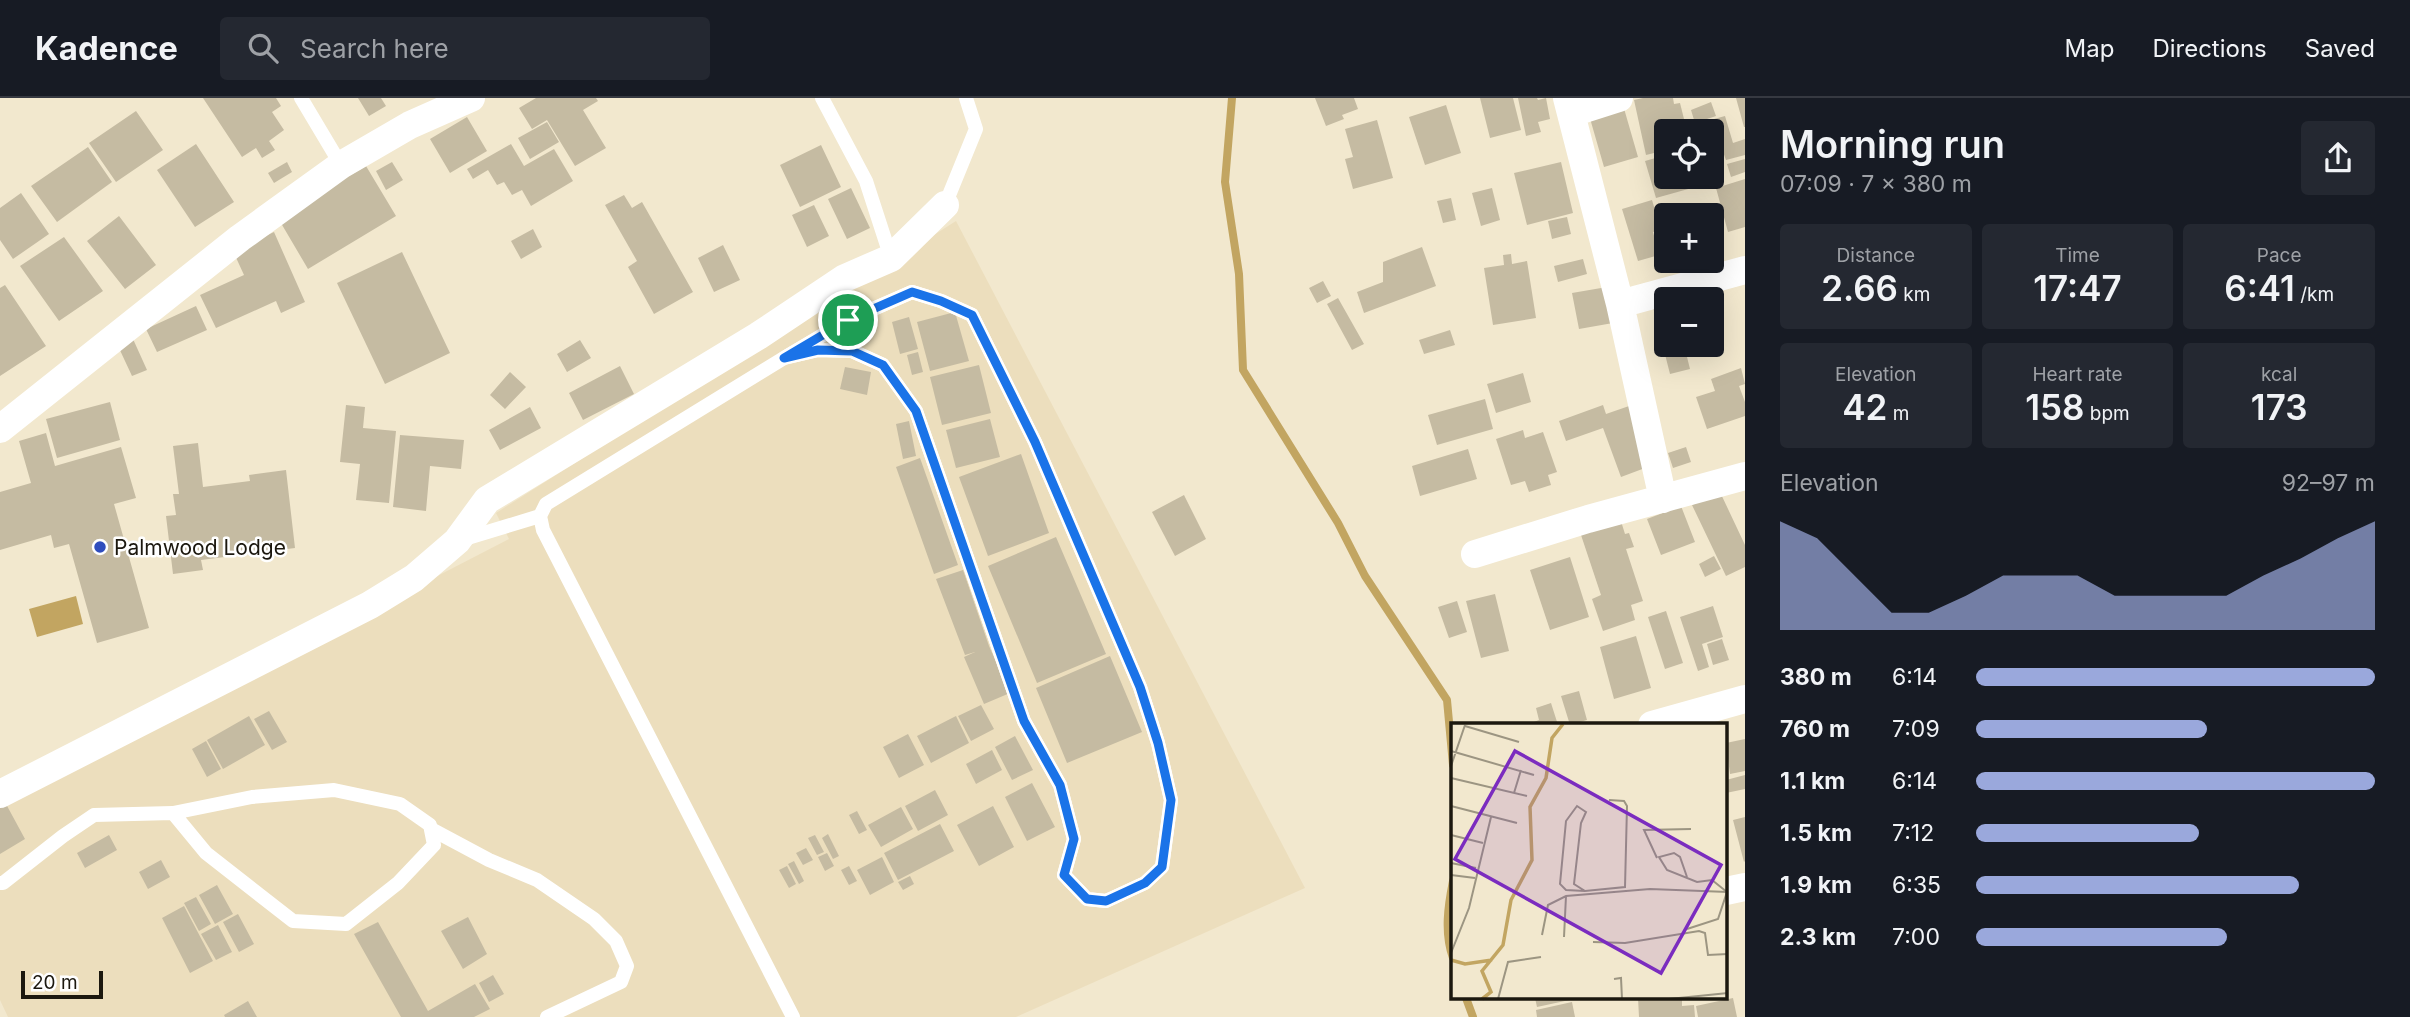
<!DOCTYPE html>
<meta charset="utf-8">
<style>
:root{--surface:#171b24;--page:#242831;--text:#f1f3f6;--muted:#9ea1a6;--line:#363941;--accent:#9aa8dc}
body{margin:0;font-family:Inter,sans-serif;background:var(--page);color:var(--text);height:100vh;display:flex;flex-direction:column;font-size:26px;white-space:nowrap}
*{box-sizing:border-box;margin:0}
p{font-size:23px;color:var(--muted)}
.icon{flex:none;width:38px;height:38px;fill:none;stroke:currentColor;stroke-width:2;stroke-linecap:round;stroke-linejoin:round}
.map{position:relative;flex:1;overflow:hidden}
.details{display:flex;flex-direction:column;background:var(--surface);width:665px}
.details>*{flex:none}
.controls{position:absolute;left:1654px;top:21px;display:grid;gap:14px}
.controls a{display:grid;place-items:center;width:70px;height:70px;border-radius:7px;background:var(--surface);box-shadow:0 7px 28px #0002;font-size:35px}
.scale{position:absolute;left:21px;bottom:18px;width:82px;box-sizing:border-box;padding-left:7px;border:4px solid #1c180f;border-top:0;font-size:19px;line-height:24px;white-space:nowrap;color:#1c180f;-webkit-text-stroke:5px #fff;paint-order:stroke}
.pin{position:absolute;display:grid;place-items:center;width:60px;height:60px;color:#fff;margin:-30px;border:4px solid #fff;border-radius:50%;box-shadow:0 2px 7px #0007}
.round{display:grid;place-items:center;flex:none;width:74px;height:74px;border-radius:7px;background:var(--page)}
.head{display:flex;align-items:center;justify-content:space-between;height:119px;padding:0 35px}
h1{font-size:38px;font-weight:600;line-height:52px}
.metrics{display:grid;grid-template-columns:repeat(3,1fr);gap:10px;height:119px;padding:7px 35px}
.metrics div{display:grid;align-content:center;border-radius:7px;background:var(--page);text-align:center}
.metrics b{font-size:35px;font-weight:600}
.metrics small{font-size:19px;font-weight:400}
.metrics p{font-size:19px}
.chart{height:196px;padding:14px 35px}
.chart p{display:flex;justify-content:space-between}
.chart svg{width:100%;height:126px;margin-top:7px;fill:var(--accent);opacity:.7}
ul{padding:0 35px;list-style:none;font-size:23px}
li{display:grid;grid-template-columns:112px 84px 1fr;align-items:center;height:52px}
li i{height:18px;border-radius:9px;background:var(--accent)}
header{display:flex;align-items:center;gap:42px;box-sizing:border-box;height:98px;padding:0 35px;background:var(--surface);border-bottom:2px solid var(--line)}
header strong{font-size:33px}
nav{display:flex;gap:38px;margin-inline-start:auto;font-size:24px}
.search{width:490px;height:63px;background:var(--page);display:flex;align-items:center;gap:18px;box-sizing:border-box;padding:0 24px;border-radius:7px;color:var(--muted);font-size:26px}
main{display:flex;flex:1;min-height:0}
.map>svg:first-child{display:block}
</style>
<header>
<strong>Kadence</strong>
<div class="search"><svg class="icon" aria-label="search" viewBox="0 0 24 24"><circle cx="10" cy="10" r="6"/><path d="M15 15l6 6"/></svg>Search here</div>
<nav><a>Map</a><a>Directions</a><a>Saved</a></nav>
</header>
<main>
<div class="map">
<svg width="1745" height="919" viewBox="0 0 1745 919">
<rect width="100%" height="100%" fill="#f2e8ce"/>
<path fill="#ecdebd" d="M956,123L1305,790L1016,919H8L0,902V704L509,441L496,415Z"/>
<path fill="#c2a561" d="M76,498L83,526L37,539L29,511Z"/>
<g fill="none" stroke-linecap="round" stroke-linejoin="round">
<path stroke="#c2a561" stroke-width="8" d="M1232,0L1225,84L1239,176L1243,272L1338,425L1365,478L1447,602L1453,667
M1453,783C1448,808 1444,835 1453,860
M1466,900L1473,919"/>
</g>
<path fill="#c5bba2" d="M203,0H276L281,8L272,14L284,32L269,43L275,52L262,60L256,50L242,59Z
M358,0H381L386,8L369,18Z
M536,0H596L598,3L583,12L606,50L575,68L547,22L532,31L519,10Z
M1315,0H1354L1358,11L1342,17L1344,21L1326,28Z
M1480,0H1513L1521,32L1490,40Z
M1518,0H1537L1538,2L1546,0L1550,21L1538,24L1541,34L1526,38Z
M1643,0H1673L1674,6L1680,5L1685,25L1678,26L1680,33H1666V52L1646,57L1634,2Z
M1736,0H1745V29H1744Z
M1711,4L1716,18L1695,25L1691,12Z
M1446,7L1461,55L1425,67L1409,19Z
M1623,7L1638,59L1604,69L1589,17Z
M136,13L163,52L116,84L89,45Z
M1725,18L1733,45L1745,41V57L1726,62L1722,51L1712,54V33H1698L1696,26Z
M467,19L487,53L450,75L430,41Z
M1377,22L1393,80L1353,91L1345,61L1353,59L1345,31Z
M547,24L559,44L530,61L518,40Z
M196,46L234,104L195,129L157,72Z
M511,46L524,68L554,51L573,83L531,108L522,92L512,97L504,84L497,87L488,72L473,81L467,71Z
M821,47L841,89L800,109L780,67Z
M88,49L112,84L57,124L31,88Z
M1666,57V79H1696L1699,88L1656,100L1645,63Z
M1745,61V74L1731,79L1727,66Z
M287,64L292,74L274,85L268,75Z
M392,64L403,82L386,92L376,73Z
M1561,64L1573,115L1527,127L1514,75Z
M366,68L396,118L308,171L278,120Z
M1745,81V129L1728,134L1716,90Z
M851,90L870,130L847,141L828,101Z
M1492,90L1500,122L1481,128L1472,95Z
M21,95L49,136L13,161L0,142V110Z
M624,97L632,110L642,104L693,194L654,216L628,169L637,163L605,107Z
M1451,100L1456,122L1443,125L1437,103Z
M1652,102L1661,132L1653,134L1659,157L1638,163L1622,111Z
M814,107L829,138L807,149L792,117Z
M119,118L156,167L125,191L87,143Z
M1567,119L1571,136L1552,141L1548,123Z
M533,131L542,149L521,161L511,143Z
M274,134L305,204L281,215L276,203L216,230L200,197L244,177L233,153Z
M64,139L103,193L59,223L20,168Z
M723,147L740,182L714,194L698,160Z
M1422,149L1436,188L1364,215L1357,194L1383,184V164Z
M402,154L450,255L385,286L337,185Z
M1511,156L1512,166L1527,163L1536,220L1493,227L1484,170L1504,167L1503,157Z
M1583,161L1587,176L1558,184L1554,168Z
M1323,183L1331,198L1317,205L1309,190Z
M5,187L46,248L0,278V190Z
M1607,189L1613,225L1579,231L1572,195Z
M1718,191L1724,214L1712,217V201H1685Z
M1338,200L1364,246L1352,252L1327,206Z
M1666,205V247H1684L1690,271L1670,276L1653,209Z
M196,208L207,232L157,254L146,231Z
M955,214L969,263L930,273L917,224Z
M909,219L918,251L900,256L892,224Z
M1450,232L1455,247L1424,256L1419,242Z
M133,241L147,272L132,278L118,248Z
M580,242L591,260L567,274L557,256Z
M918,254L923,274L912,277L907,257Z
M979,267L991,315L942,327L930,279Z
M620,268L634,296L583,322L569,295Z
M845,269L871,274L867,297L840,291Z
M1741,270L1745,286L1739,288L1745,304V318L1707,331L1696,299L1715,293L1711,281Z
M510,274L526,289L505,311L490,297Z
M1523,275L1531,304L1496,315L1487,286Z
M1485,301L1493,331L1437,347L1428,317Z
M110,304L120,342L57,360L46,321Z
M346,307L365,309L363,330L396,333L389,405L356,402L360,366L340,364Z
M1603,307L1606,316L1632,307L1653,367L1621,379L1603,330L1566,343L1559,323Z
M530,309L541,330L500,352L489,332Z
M990,321L1000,359L956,370L946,332Z
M909,323L916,358L903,361L896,326Z
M1523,332L1525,340L1543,334L1557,374L1548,377L1551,387L1529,394L1525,383L1511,387L1496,341Z
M46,335L55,368L121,349L136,400L114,406L149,530L97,545L69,446L54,450L51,437L0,452V394L31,385L19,343Z
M400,337L464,342L461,371L430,368L426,413L393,409Z
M198,345L203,389L250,383L249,377L286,372L295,450L201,462L203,472L173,476L166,418L176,417L173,396H179L173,348Z
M1686,349L1691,364L1673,370L1668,355Z
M1468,351L1477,381L1420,398L1412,368Z
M1021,356L1049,435L988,458L959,379Z
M920,360L958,467L934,476L896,369Z
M1720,394L1745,447V469L1726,478L1692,407Z
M1184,397L1206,441L1175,458L1152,414Z
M1681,408L1695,444L1661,457L1647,421Z
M1620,420L1625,436L1629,435L1634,449L1626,451L1643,503L1631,507L1635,522L1603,533L1592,501L1601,497L1580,434Z
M1056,439L1106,556L1037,585L988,468Z
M1714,458L1721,471L1705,479L1699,466Z
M1570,459L1589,519L1550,532L1530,472Z
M963,472L989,548L1010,595L984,606L964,559L975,554L965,557L936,481Z
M1495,496L1509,553L1481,560L1466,503Z
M1457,503L1467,534L1449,540L1438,509Z
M1713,508L1723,539L1702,546L1709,569L1698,573L1680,519Z
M1666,513L1683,565L1665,571L1648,519Z
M1636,538L1651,590L1614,601L1600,549Z
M1722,541L1729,562L1713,567L1707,546Z
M1110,558L1142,634L1067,665L1036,590Z
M1579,593L1587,622L1570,627L1561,598Z
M1551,605L1558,627H1526L1539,622L1536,610Z
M981,607L994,631L971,643L958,618Z
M269,613L287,644L272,652L254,621Z
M249,618L265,647L223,671L207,642Z
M956,618L969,645L931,665L917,638Z
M908,636L924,667L899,680L883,649Z
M1015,638L1033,672L1012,682L995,649Z
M1745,641V673L1730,676L1726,645Z
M206,643L221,671L207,679L192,651Z
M992,652L1002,672L976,686L966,666Z
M1745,677V691L1726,695V682Z
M1032,685L1055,729L1027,743L1005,699Z
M935,692L948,717L918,733L905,708Z
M6,706L25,741L0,756V709Z
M993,708L1014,749L979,768L957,727Z
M901,709L913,731L881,749L868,727Z
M857,713L867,732L859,736L849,717Z
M1745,719V763L1744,764L1733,722Z
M940,726L954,753L898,782L884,755Z
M828,736L839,758L833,761L822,740Z
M109,737L117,752L85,770L77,755Z
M815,737L824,754L817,757L808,740Z
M806,750L813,762L803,767L796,755Z
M827,755L834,768L825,773L818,759Z
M882,759L894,784L870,797L857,772Z
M161,762L170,779L148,791L139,774Z
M794,763L804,783L799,786L788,766Z
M787,768L796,786L789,790L779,772Z
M849,768L857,783L849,787L841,772Z
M910,778L914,786L903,792L898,784Z
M217,787L233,816L215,826L199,797Z
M196,799L211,826L199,833L184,805Z
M184,808L213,863L190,875L162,820Z
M238,816L254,846L239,854L223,824Z
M468,819L487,856L463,871L441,833Z
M378,824L428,913L475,886L490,911L474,919H401L354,836Z
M218,827L232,854L216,862L201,836Z
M493,877L504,896L489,904L479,885Z
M1535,900H1574V901L1537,909Z
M1638,900H1682V908L1694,907L1695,919H1639Z
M1733,900L1737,919H1698L1696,908Z
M248,903L257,919H225L224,917Z
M1572,904L1575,919H1537L1536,912Z"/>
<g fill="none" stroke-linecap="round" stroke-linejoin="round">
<path stroke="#fff" stroke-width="14" d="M301,0L341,67
M822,0L866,83L891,160
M945,107L976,31L966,0
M784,260L848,222L912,194L941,203L972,217L1035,344L1140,589L1158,645L1171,702L1162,769L1145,785L1106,803L1087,801L1064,777L1074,741L1060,687L1024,623L916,313L883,267L852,253L818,252L784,260L546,406L540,418L543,432L793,919
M461,442L540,418
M431,731L489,762L537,782L594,821L616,843L627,868L621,884L547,919
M0,785H3L63,738L94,717L173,715L252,699L334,692L400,706L430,727L434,747L398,785L346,826L293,823L206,755L173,715"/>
<path stroke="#fff" stroke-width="28" d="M1567,0L1620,206L1663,401
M1572,15L1619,0
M1620,206L1745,172
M0,331L240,140L341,67L410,27L471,0
M1475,456L1588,421L1745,378
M1652,627L1745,601
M0,696L370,507L414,480L457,443L487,402L758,238L845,180L891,160L945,107
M1726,793L1745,789"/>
</g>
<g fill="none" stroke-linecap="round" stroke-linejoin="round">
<defs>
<path id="route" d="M912,194L941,203L972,217L1035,344L1140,589L1158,645L1171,702L1162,769L1145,785L1106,803L1087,801L1064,777L1074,741L1060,687L1024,623L916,313L883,267L852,253L818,252L784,260L848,222Z"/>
</defs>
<use href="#route" stroke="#fff" stroke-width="14"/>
<use href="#route" stroke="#1a73e8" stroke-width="9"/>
</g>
<circle fill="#2f4dbd" stroke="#fff" stroke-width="2.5" cx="100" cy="449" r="7"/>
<g text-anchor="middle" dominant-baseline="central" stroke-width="5" stroke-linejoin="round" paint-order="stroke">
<g font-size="21" fill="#1c180f" stroke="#fff" text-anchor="start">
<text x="114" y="449">Palmwood Lodge</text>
</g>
</g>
<g transform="translate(1451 625)">
<rect width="276" height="276" fill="#f2e8ce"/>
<path fill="none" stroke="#c2a561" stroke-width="3.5" d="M0,237L14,241L41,237M31,276L40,269L31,248L52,222L60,177L81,137L79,84L95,55L101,15L112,1"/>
<path fill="none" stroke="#9c9582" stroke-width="2" d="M14,3L68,19M0,28L83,52M0,43L14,2M0,55L76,73M63,70L70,47M0,83L66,100M0,112L32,120M206,135L193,107L240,106M0,140L25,145M0,152L24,155M236,154L229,134L223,130L208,134L216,147L246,159L261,157L276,169L267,196L236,206M134,168L115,167L109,161L115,98L126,83L135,89L130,100L123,161L134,168L174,164L176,83L173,78L158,77M91,212L97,182L115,173L199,166L277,169M113,214L115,173M142,219L174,220L248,208L254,210L257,232L277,231M0,230L18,185L40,94M163,256L170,255L171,276M47,276L57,239L90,234M218,276L277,270"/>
<path fill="#7b2cbf" fill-opacity="0.15" stroke="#7b2cbf" stroke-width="3.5" d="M64,28L270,142L210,250L4,136Z"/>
<rect width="276" height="276" fill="none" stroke="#1c180f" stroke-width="3.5"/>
</g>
</svg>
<div class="controls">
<a><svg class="icon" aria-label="locate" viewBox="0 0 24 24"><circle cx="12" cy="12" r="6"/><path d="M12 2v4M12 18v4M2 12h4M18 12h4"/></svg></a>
<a>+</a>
<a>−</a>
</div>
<div class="scale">20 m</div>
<div class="pin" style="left:848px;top:222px;background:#1e9e55"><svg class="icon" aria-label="arrive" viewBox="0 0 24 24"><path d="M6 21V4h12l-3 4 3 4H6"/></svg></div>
</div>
<section class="details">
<div class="head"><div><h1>Morning run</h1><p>07:09 · 7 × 380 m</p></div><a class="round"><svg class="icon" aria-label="share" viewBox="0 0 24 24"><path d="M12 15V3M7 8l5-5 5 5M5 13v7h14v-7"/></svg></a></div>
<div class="metrics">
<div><p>Distance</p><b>2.66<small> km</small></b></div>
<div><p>Time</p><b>17:47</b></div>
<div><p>Pace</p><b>6:41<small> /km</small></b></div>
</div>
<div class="metrics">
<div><p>Elevation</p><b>42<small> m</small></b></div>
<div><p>Heart rate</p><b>158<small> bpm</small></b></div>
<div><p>kcal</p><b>173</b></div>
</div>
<div class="chart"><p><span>Elevation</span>92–97 m</p>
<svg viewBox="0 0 160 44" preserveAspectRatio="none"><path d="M0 44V6L10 12L20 25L30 38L40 38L50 32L60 25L70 25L80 25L90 32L100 32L110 32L120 32L130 25L140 19L150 12L160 6V44z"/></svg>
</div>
<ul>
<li><b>380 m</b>6:14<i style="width:100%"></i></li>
<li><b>760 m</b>7:09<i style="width:58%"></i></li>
<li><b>1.1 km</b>6:14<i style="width:100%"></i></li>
<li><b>1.5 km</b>7:12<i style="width:56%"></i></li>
<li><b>1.9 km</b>6:35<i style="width:81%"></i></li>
<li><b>2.3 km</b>7:00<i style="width:63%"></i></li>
</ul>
</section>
</main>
